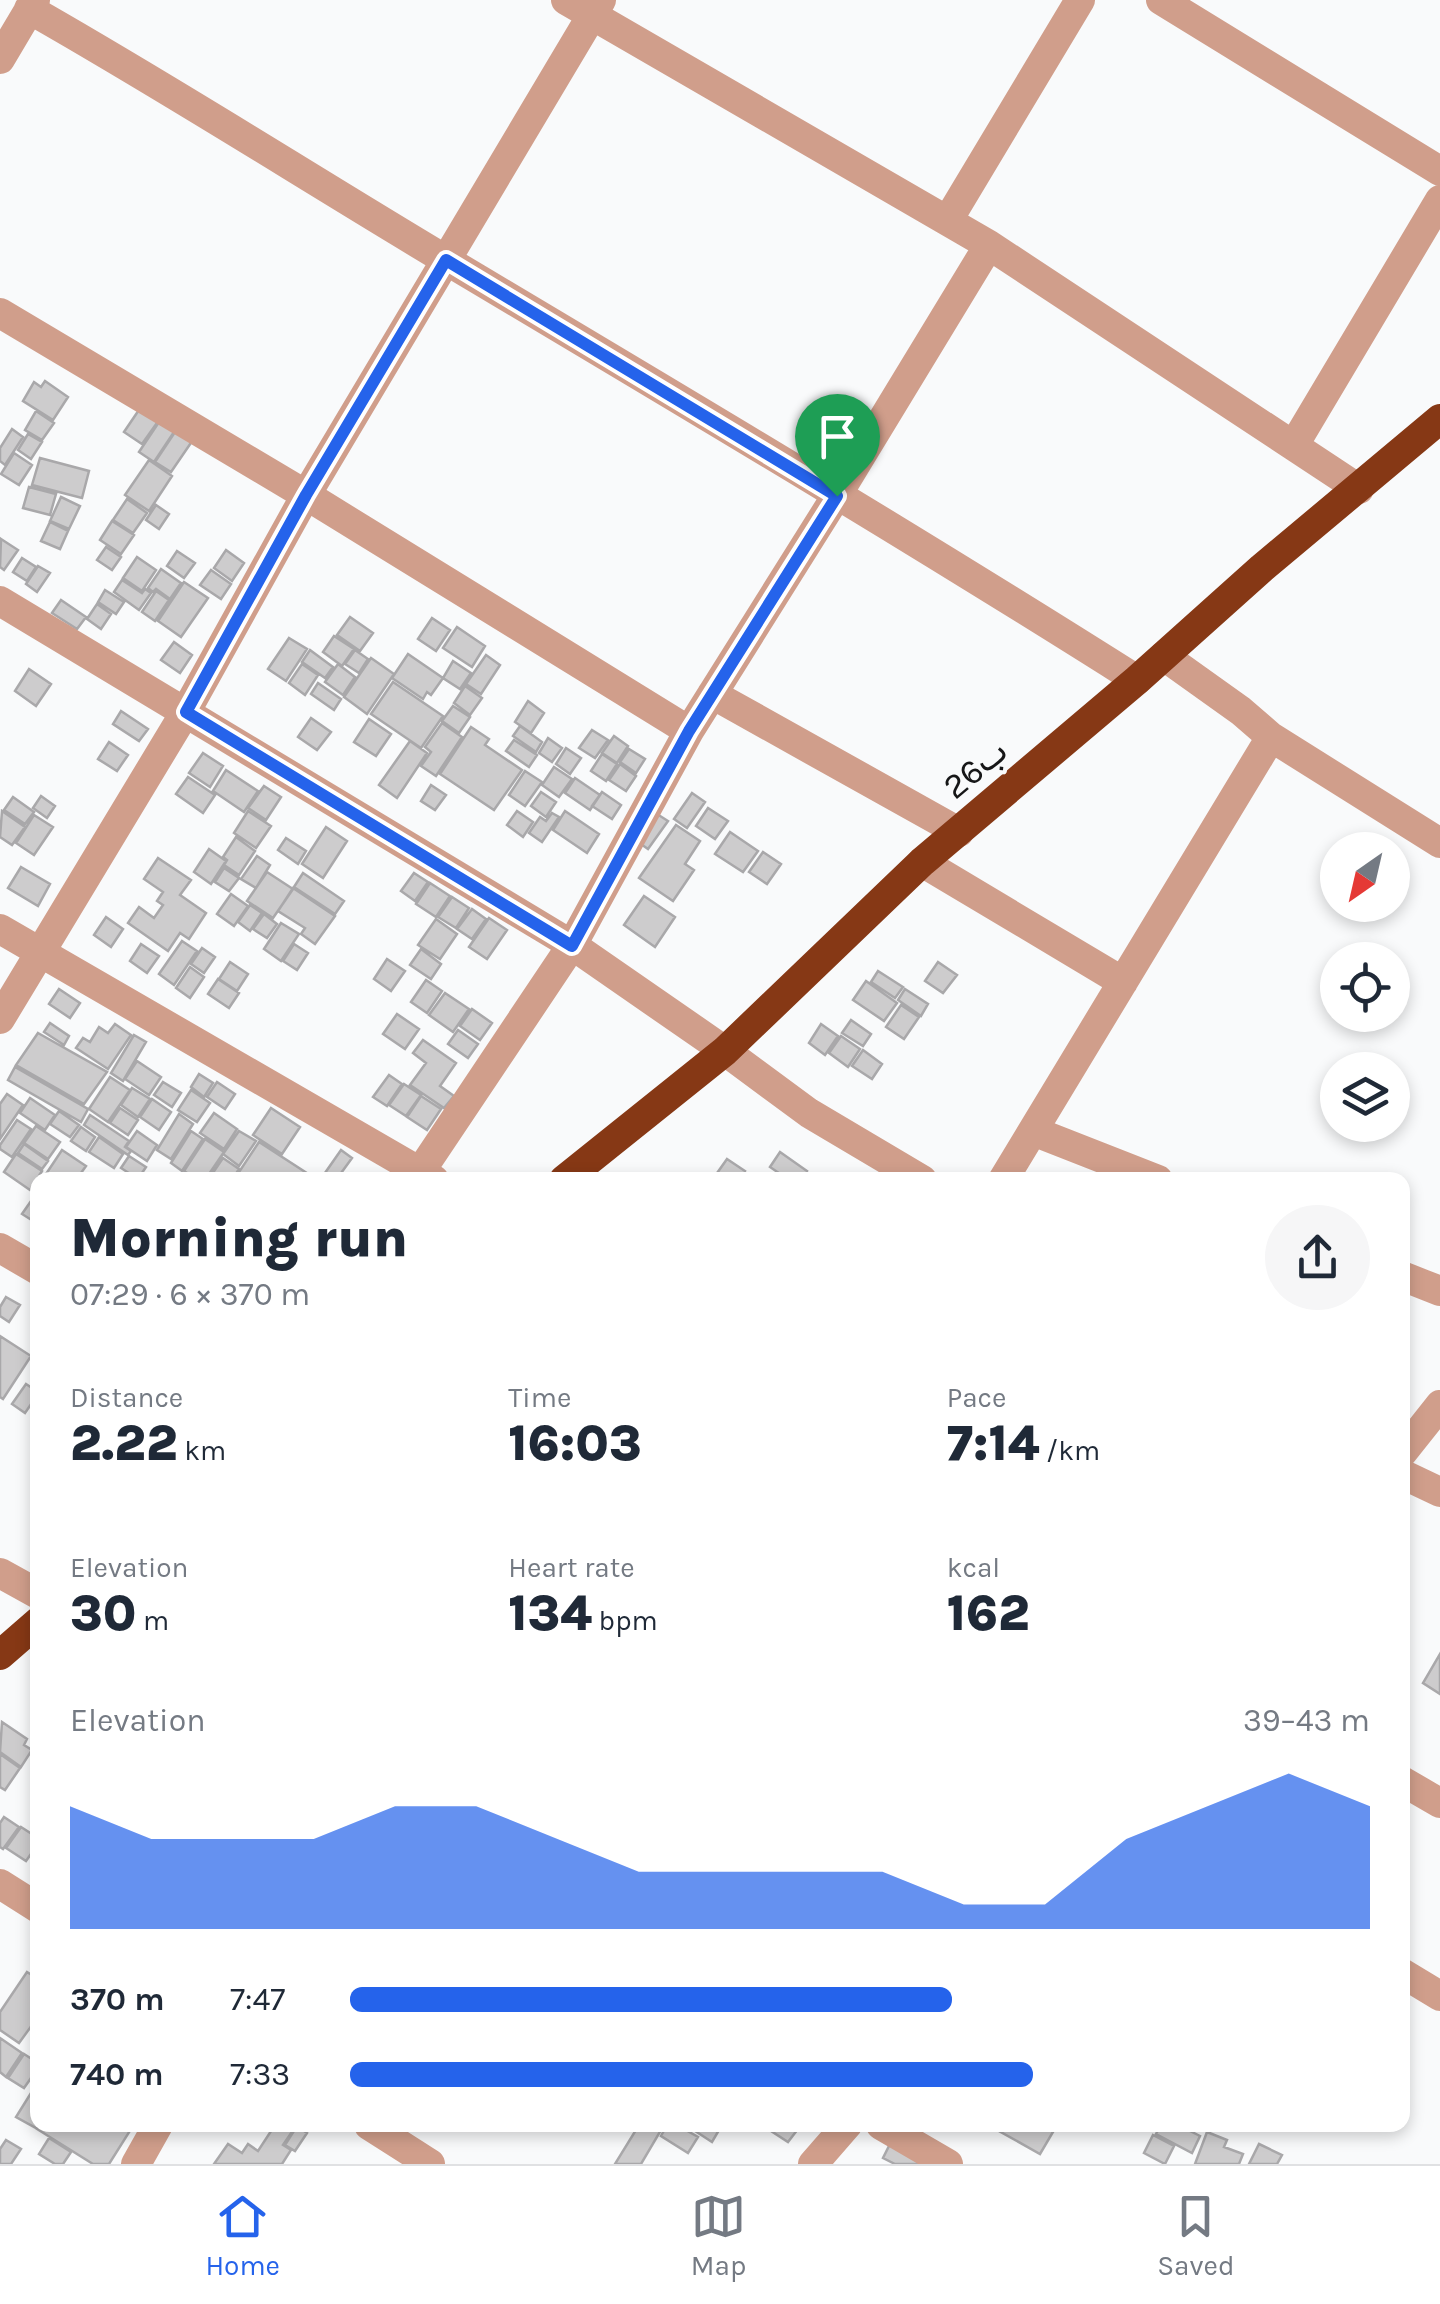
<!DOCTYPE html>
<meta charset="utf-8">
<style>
:root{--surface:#fff;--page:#f6f6f7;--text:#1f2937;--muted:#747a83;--line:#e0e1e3;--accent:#2563eb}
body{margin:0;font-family:Karla,Vazirmatn,sans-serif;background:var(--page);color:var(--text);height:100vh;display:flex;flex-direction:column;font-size:38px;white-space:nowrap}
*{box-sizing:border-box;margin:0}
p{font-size:32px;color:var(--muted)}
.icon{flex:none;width:55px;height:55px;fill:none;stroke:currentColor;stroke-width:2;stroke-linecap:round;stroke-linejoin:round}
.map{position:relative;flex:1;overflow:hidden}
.side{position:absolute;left:30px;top:1172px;width:1380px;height:960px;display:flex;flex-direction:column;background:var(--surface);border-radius:20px;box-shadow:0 5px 15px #0003}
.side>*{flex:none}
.needle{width:65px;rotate:214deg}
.buttons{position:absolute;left:1320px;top:832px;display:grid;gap:20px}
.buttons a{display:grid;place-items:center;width:90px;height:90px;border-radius:50%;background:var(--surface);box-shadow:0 5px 15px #0003;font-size:50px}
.pin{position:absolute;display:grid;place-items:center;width:85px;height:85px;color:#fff;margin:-102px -42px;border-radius:50% 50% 50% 0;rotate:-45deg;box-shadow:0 0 10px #0007}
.pin .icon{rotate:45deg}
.round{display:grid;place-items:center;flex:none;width:105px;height:105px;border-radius:52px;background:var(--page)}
.overview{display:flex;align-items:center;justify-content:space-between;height:170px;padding:0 40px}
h1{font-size:55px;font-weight:800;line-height:75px}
.stats{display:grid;grid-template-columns:repeat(3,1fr);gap:15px;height:170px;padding:10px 40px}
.stats div{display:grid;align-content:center}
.stats b{font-size:50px;font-weight:800}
.stats small{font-size:28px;font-weight:400}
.stats p{font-size:28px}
.chart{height:280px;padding:20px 40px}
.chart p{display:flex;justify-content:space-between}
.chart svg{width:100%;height:180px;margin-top:10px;fill:var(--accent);opacity:.7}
ul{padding:0 40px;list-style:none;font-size:32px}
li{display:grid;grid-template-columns:160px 120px 1fr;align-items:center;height:75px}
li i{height:25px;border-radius:12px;background:var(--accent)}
.tabs{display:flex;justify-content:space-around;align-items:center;height:140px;border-top:2px solid var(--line);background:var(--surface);font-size:28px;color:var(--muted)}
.tabs a{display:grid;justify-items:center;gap:5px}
.tabs .on{color:var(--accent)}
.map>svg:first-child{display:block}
</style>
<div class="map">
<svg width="1440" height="2164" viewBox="0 0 1440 2164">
<rect width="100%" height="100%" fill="#f9fafb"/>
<path fill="#cdcccd" stroke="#a9a8aa" stroke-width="2.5" d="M45,381L68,397L53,420L23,401L34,382L41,387Z
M145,401L164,413L142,444L124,432Z
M36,411L54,423L42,440L25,430Z
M165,413L180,423L154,462L139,452Z
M181,423L197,434L171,472L155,462Z
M12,429L23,437L5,465L0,461V448Z
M28,434L42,442L31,459L18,450Z
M14,453L32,465L19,485L1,474Z
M40,458L89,471L82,498L32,485Z
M149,460L172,476L149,511L125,495Z
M29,487L56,494L50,515L23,508Z
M61,497L80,506L69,529L50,521Z
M127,499L147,513L133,533L113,520Z
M156,505L169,514L159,529L146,520Z
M112,521L134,535L121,554L100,540Z
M50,522L68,531L60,549L41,541Z
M1,539L18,550L4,570L0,567Z
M106,547L121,557L112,570L97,560Z
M226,550L244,563L232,581L214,568Z
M177,551L195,563L184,578L167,566Z
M137,557L156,570L142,591L123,578Z
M22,558L36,567L27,581L13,572Z
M38,566L50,573L37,592L26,584Z
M161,569L181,583L170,599L156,589L153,592L148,588Z
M211,570L231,584L221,599L200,585Z
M122,580L142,593L145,589L151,593L139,610L114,592Z
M184,582L208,598L181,637L158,621Z
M105,590L124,602L116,614L98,602Z
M156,591L169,600L155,621L142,612Z
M61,600L86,617L77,629L52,613Z
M97,604L111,614L101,629L87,619Z
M350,617L373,633L360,651L337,635Z
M432,618L450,630L436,651L418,639Z
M457,627L485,646L472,667L443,648Z
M334,636L354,649L342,666L323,652Z
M289,638L307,649L286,681L268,669Z
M174,642L192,655L180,673L161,660Z
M310,650L333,667L325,678L302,662Z
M355,650L368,659L359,673L345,664Z
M408,654L443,678L431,695L427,692L423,699L392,678Z
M486,655L500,665L481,694L466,684Z
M371,658L394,674L367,714L344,697Z
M453,661L471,673L460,689L443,678Z
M302,664L318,675L305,695L289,683Z
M338,664L355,677L343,695L325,682Z
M29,669L51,684L36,706L15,691Z
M393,682L443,716L421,748L371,714Z
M318,683L341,699L334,710L311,694Z
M465,686L482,698L470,715L454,703Z
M528,701L544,713L531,733L515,722Z
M453,706L470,717L459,733L442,721Z
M121,711L148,729L139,741L113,724Z
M311,718L331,732L317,750L298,737Z
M369,719L391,734L376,756L354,742Z
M442,723L462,737L436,776L421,766L431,752L425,747Z
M520,726L542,742L536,752L513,736Z
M471,727L489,739L485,745L522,770L494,810L440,774Z
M592,730L608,740L595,758L579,748Z
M614,736L628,746L617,763L602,753Z
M548,738L562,748L552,762L539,753Z
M514,740L537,755L529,767L506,751Z
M410,741L427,753L397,798L379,785Z
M109,742L128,755L117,771L98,759Z
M566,748L581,758L570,774L556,764Z
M629,749L645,759L636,773L620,762Z
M203,753L223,766L210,787L189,773Z
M602,754L617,764L606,781L591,771Z
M620,764L636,776L626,791L609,780Z
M554,767L572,779L559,797L542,785Z
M226,770L258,791L244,812L213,791Z
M525,771L542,782L525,806L509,795Z
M188,777L215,795L203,813L176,794Z
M575,778L600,795L590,810L565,793Z
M431,785L446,795L435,810L421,801Z
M264,786L281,797L266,820L248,808Z
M541,792L556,802L546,817L531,806Z
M602,792L621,805L612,819L592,806Z
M692,793L705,802L687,828L674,819Z
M41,796L55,806L47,818L33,808Z
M13,797L34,812L25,824L4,810Z
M708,808L728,821L715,839L696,826Z
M2,811L25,827L12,845L0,837Z
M248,811L271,826L256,848L234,833Z
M517,811L533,822L523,837L507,825Z
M565,811L599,834L587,853L553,830Z
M552,813L559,817L542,842L529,833L540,817L546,821Z
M657,814L668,821L648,849L638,842Z
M34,815L53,827L34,855L16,843Z
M676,825L700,841L685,864L694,870L673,901L639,878Z
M326,827L347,841L323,878L302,864Z
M730,832L758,851L743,872L715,854Z
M236,837L255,851L239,875L224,865L227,860L223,857Z
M286,838L306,851L298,864L278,850Z
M209,849L226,861L211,884L194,872Z
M763,852L781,864L767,884L749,872Z
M257,856L270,865L256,888L241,879Z
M158,858L191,880L180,895L206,913L189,939L180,933L168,951L128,923L139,907L154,918L163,905L157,901L163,892L144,879Z
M21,867L50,884L38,906L8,888Z
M224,868L239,878L229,891L215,882Z
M267,872L293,889L273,918L247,901Z
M303,873L344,901L335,914L294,887Z
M414,873L428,882L415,901L401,891Z
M430,883L450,896L436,917L416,904Z
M293,888L335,916L315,944L301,934L305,928L278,911Z
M231,894L248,906L234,926L217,914Z
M644,896L675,917L655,947L624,925Z
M452,897L469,908L456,928L438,917Z
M250,905L262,913L250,931L238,922Z
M472,909L486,919L472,939L457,929Z
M264,914L277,924L267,938L253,929Z
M106,917L123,929L111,947L94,935Z
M489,918L507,930L487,959L469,947Z
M436,919L457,934L440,959L418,945Z
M281,923L299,934L281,961L264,949Z
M182,941L197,951L174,985L159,974Z
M141,944L159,956L147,973L130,961Z
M294,944L308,953L297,970L283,961Z
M202,948L215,957L204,973L191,964Z
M421,949L441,964L431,979L410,965Z
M387,959L405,971L391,991L374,979Z
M230,962L248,974L237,991L219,979Z
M938,962L957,975L943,993L925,981Z
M190,967L204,977L190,998L176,988Z
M878,971L903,987L895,998L871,982Z
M218,979L239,993L229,1008L208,994Z
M426,980L442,991L427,1013L411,1002Z
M866,981L897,1003L884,1021L853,1000Z
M59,989L80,1003L70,1018L49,1004Z
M905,989L928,1004L921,1016L898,1000Z
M445,993L469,1009L453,1032L429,1015Z
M901,1005L919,1017L904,1039L886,1027Z
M472,1009L492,1023L480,1040L460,1026Z
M397,1014L419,1029L405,1049L383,1034Z
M851,1020L871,1034L863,1046L842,1033Z
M50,1023L69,1036L64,1045L44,1032Z
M115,1024L131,1035L108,1069L76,1048L83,1038L90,1042L99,1027L108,1033Z
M821,1024L838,1036L825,1055L809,1043Z
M458,1030L478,1044L468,1058L448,1044Z
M38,1033L107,1072L84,1104L16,1065Z
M134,1035L146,1042L123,1081L111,1073Z
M841,1036L860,1049L848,1067L829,1053Z
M423,1040L456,1063L440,1086L454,1096L444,1108L410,1085L426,1063L413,1053Z
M863,1050L882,1064L872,1079L852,1066Z
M137,1061L161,1077L149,1095L125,1079Z
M15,1067L88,1109L81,1122L8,1080Z
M199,1074L213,1083L204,1097L191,1087Z
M389,1075L402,1084L387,1106L373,1097Z
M110,1077L130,1090L108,1122L89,1109Z
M163,1082L181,1093L172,1107L154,1095Z
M217,1082L235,1094L225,1109L207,1097Z
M404,1084L421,1095L406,1116L389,1105Z
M132,1088L150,1099L138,1117L121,1105Z
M191,1090L210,1103L197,1122L178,1110Z
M7,1094L23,1105L0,1139V1104Z
M421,1096L441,1109L427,1130L407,1117Z
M30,1098L55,1115L45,1130L20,1113Z
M152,1099L171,1112L159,1130L140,1117Z
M120,1108L138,1120L128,1135L110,1123Z
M271,1108L300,1127L282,1154L253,1135Z
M59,1111L79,1125L70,1137L50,1124Z
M214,1113L237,1129L224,1149L200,1133Z
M179,1114L193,1124L171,1159L157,1150Z
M90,1115L129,1141L125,1147L131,1151L128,1155L84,1125Z
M17,1120L31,1129L12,1157L0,1149V1145Z
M36,1126L60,1142L48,1159L24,1143Z
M81,1127L95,1137L86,1151L71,1141Z
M137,1131L157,1145L147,1161L126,1147Z
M191,1131L203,1139L182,1171L171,1163Z
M239,1131L256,1141L239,1166L223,1154Z
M99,1137L123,1154L114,1168L89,1152Z
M205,1139L224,1152L205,1180H198L184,1171Z
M259,1142L316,1179L315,1180H245L237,1175Z
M24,1144L48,1161L42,1169L18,1153Z
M62,1150L86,1166L76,1180H42Z
M341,1150L352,1158L336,1180L325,1173Z
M780,1152L807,1171L801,1180H789L770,1167Z
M16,1154L42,1171L30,1190L4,1172Z
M129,1156L146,1167L138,1179L121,1168Z
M223,1158L239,1169L232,1180H208Z
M727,1159L745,1171L739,1180H721L715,1176Z
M38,1191V1224L22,1214Z
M6,1297L20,1305L9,1322L0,1316V1307Z
M0,1336L31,1356L3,1399L0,1397Z
M26,1384L38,1392V1394L25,1413L12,1404Z
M1440,1654V1694L1423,1683Z
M2,1722L27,1739L24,1745L32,1750L21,1767L0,1752Z
M0,1754L20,1768L5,1790L0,1787Z
M4,1817L19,1827L3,1849L0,1847V1823Z
M21,1827L38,1838V1844L26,1861L6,1848Z
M27,1972L38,1979V2022L35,2021L19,2043L0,2030V2012Z
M0,2038L22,2053L6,2077L0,2072Z
M24,2054L38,2063V2068L24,2088L8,2078Z
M31,2093L38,2097V2125L36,2128L16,2117Z
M40,2125H133V2126L109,2164H93L37,2129Z
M275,2125L296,2126L283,2145L291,2150L282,2164H214L228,2144L242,2153L248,2144L258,2151Z
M639,2125H664L641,2164H615Z
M667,2125H677L698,2137L688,2153L661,2136Z
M686,2125H722L712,2142Z
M766,2125H801L788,2142L765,2127Z
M1003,2125H1041L1053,2132L1040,2154L999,2131Z
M1161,2125H1178L1200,2136L1192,2153L1156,2134Z
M297,2126L307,2133L295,2151L285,2145Z
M1207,2132L1227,2140L1224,2147L1243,2154L1239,2164H1195Z
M1153,2135L1174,2146L1165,2164L1144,2153Z
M49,2138L71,2152L63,2164H55L39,2154Z
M893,2138L940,2164H895L883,2158Z
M6,2140L21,2149L11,2164H0V2149Z
M1259,2144L1282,2155L1277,2164H1249Z"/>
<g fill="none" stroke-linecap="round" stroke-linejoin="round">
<path stroke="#d09e8b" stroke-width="30" d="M566,0L989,245L1359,489
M1161,0L1440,171
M29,9C172,90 310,179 451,263C681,400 911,537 1137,680
M0,59L35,0
M948,220L1080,0
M0,313L306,495L689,731
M1294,445L1440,200
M0,601L572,945L725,1051L809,1113L922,1180
M1164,656L1241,711L1271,737L1440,843
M712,694L959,832
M922,862L1123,982
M0,929L434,1180
M0,1019L186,711L306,495L601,0
M1033,1131L1158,1180
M420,1172L572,945L689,731L837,495L989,245
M1003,1180L1271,737
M0,1248L38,1270
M1402,1276L1440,1291
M1402,1453L1440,1405
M1402,1474L1440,1492
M0,1573L38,1594
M1402,1781L1440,1803
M0,1884L38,1908
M1402,1973L1440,1996
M369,2125L430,2164
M881,2125L948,2164
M136,2164L158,2125
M813,2164L847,2125"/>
<path stroke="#863815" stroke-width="30" d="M564,1180L725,1051L922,862L1137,680L1262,568L1440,419
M0,1655L38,1622"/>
</g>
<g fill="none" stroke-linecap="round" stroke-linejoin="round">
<defs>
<path id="route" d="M446,260L837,496L689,731L572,946L186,712L306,495Z"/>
</defs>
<use href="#route" stroke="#fff" stroke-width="20"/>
<use href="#route" stroke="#2563eb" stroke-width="12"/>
</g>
<g text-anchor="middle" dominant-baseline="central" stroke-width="8" stroke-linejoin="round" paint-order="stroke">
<g font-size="35" fill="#161617" stroke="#f9fafb">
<text transform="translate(975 769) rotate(-40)">26ب</text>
</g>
</g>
</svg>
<div class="buttons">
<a><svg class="needle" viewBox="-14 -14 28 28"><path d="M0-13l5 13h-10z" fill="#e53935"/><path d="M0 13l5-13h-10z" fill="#747a83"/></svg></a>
<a><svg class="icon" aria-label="locate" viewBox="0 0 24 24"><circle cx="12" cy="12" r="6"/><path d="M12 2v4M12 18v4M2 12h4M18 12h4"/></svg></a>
<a><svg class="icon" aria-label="layers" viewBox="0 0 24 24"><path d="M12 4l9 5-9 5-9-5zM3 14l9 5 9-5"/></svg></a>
</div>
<div class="pin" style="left:837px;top:496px;background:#1e9e55"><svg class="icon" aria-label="arrive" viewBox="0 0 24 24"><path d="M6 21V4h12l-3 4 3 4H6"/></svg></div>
<section class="side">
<div class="overview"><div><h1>Morning run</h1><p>07:29 · 6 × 370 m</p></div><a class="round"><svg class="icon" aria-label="share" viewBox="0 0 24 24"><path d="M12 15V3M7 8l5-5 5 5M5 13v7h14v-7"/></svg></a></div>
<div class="stats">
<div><p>Distance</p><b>2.22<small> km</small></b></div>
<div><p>Time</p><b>16:03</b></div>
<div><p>Pace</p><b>7:14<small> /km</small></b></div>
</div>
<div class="stats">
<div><p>Elevation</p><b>30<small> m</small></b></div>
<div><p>Heart rate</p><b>134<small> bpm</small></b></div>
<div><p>kcal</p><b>162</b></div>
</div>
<div class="chart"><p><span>Elevation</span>39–43 m</p>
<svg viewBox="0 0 160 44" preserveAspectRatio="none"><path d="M0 44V14L10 22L20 22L30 22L40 14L50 14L60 22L70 30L80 30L90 30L100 30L110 38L120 38L130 22L140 14L150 6L160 14V44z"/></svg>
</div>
<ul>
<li><b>370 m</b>7:47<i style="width:59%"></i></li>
<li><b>740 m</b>7:33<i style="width:67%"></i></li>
</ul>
</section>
</div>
<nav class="tabs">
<a class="on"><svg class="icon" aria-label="home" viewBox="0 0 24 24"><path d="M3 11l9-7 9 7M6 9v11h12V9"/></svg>Home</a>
<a><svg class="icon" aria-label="map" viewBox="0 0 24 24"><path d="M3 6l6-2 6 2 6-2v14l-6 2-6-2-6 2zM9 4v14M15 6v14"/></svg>Map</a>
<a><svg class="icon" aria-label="saved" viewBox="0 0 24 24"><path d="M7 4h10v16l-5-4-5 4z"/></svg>Saved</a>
</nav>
